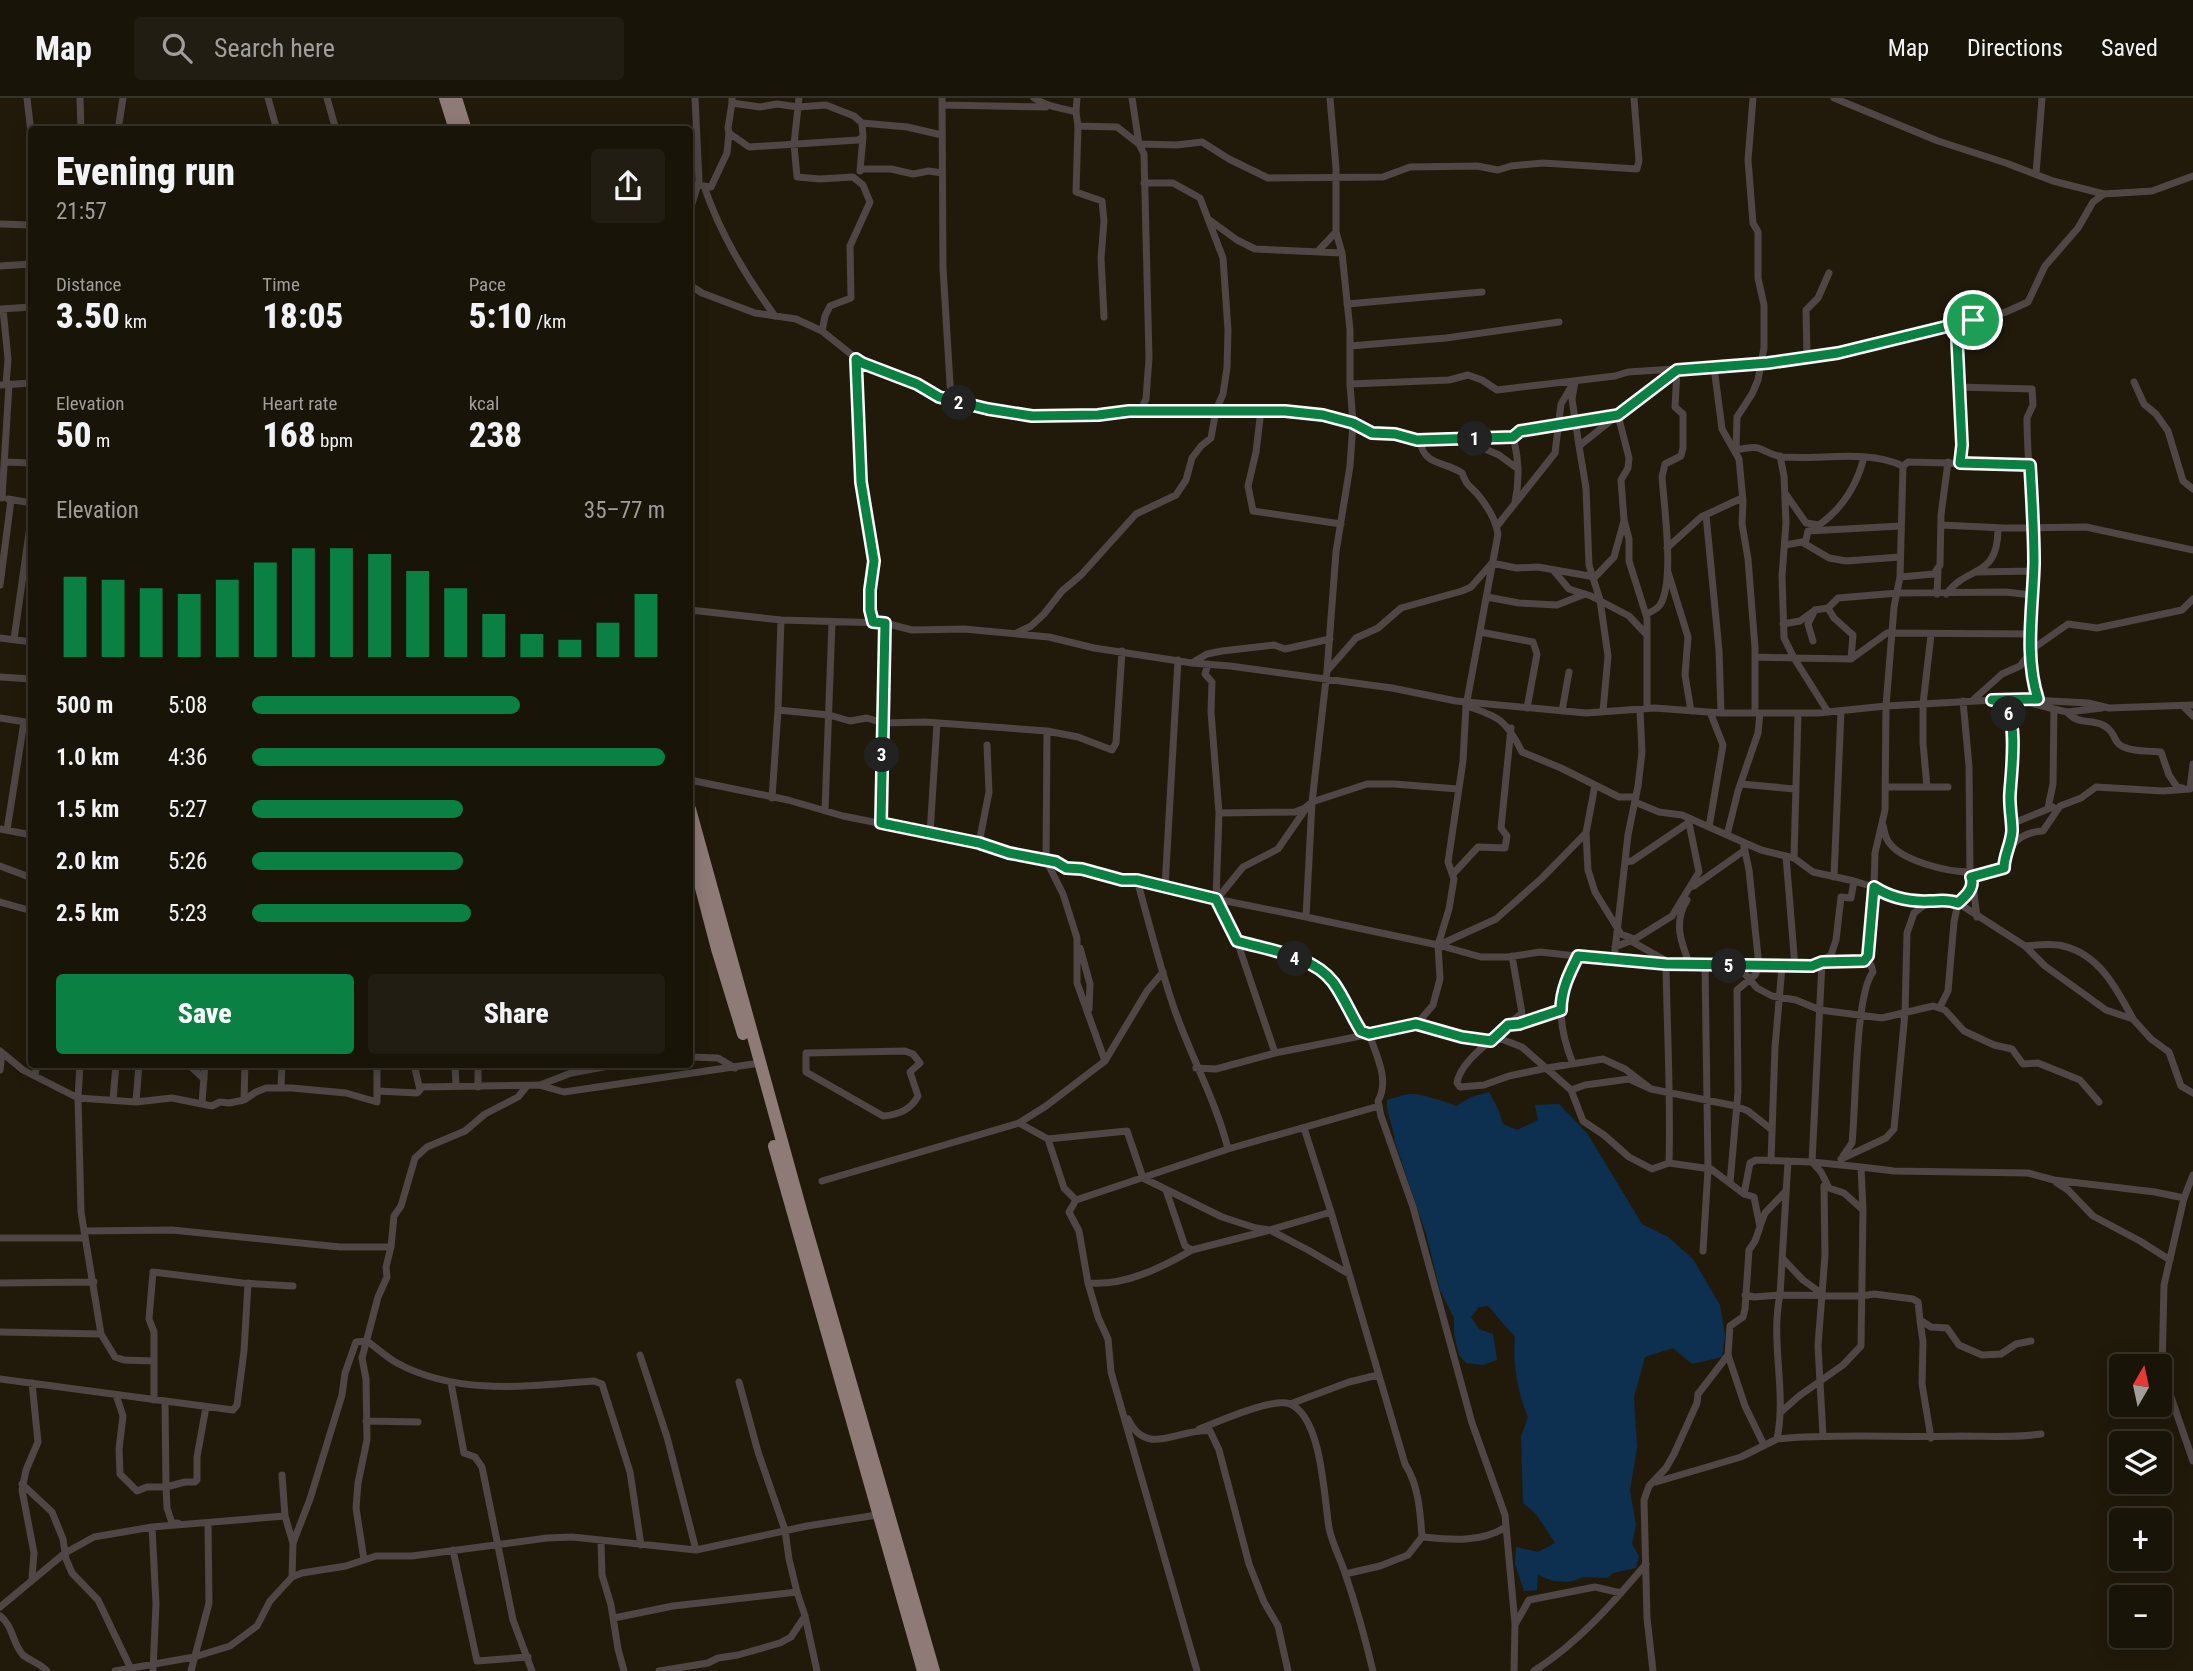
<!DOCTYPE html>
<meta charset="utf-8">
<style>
:root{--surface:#191408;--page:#221d12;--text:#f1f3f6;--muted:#9f9e9c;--line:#373329;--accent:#0b8043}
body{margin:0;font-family:"Roboto Condensed",sans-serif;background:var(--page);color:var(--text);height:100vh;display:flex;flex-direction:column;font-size:26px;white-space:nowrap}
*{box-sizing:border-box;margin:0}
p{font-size:23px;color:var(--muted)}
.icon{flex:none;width:38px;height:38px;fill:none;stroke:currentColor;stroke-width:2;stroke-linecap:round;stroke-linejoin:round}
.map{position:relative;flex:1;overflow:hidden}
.sheet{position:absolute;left:28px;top:28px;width:665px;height:942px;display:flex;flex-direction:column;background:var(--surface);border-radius:7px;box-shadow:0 4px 18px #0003,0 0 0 2px var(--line)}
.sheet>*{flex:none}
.needle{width:46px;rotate:9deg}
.controls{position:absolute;left:2109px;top:1256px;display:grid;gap:14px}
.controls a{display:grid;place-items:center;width:63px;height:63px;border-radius:7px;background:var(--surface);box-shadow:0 4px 18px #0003,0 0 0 2px var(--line);font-size:35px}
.pin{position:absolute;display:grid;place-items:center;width:60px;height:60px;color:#fff;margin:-30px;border:4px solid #fff;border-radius:50%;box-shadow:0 2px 7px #0007}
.km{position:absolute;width:35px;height:35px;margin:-18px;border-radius:50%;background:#222;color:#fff;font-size:19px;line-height:35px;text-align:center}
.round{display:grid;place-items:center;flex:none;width:74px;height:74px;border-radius:7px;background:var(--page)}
.headline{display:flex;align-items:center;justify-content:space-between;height:119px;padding:0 28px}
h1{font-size:38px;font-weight:800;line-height:52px}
.metrics{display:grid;grid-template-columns:repeat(3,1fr);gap:10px;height:119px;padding:7px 28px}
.metrics div{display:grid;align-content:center}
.metrics b{font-size:35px;font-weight:800}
.metrics small{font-size:19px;font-weight:400}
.metrics p{font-size:19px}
.chart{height:196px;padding:14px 28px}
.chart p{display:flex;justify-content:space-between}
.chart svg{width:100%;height:126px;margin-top:7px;stroke:var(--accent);stroke-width:6}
.action{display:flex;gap:14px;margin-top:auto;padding:14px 28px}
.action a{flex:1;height:80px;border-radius:7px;background:var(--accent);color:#fff;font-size:28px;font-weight:800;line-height:80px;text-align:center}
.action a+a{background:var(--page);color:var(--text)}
ul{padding:0 28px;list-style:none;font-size:23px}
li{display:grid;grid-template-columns:112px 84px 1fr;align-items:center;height:52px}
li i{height:18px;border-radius:9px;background:var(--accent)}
header{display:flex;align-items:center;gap:42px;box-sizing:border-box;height:98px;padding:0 35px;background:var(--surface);border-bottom:2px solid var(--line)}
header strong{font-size:33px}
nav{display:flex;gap:38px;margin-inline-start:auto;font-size:24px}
.search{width:490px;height:63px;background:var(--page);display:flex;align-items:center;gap:18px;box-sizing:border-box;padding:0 24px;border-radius:7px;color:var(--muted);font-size:26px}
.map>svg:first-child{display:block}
</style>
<header>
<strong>Map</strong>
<div class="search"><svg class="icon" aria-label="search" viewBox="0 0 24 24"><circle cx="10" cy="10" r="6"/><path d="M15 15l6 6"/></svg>Search here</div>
<nav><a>Map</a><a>Directions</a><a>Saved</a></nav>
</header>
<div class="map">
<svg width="2193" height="1573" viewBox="0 0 2193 1573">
<rect width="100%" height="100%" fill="#211a0b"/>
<path fill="#0d3050" d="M1489,994L1498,1011L1503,1026L1517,1032L1538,1022L1535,1007L1559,1006L1587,1035L1642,1126L1668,1139L1693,1161L1720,1207L1725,1237L1722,1259L1692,1266L1673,1250L1645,1259L1634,1299L1637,1350L1630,1392L1636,1427L1632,1446L1639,1458L1636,1470L1613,1475L1607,1480L1584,1479L1569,1484L1553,1483L1538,1477L1537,1492L1524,1493L1515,1466L1516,1449L1538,1454L1555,1445L1536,1416L1523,1405L1521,1339L1528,1319C1518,1295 1512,1265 1515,1239L1488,1208L1479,1209L1471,1219L1479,1231L1493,1236L1497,1262L1483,1267L1466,1265L1459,1257L1454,1236V1220L1440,1192L1426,1136L1395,1044C1394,1029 1386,1017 1387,1002C1394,1000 1402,997 1410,996C1419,995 1447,1004 1456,1008L1471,999Z"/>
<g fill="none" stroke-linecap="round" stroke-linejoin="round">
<path stroke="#4f4645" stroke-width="7" d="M27,0L32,43
M80,0L81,32
M268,0L277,32
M327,0L336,32
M732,0V5L760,9L777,6L798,9L826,7L854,18L862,25L863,39L858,42L749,49L729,35L728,30L732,5
M799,0L794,46L797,79L820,81L853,79L863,87L870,104L850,148L851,200L830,208L825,218L822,233
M942,0L943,170L951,302
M1034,0C1050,10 1059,9 1076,14L1078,28L1117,29L1139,46L1177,47L1202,44L1229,61L1268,80L1383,79L1410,69L1477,68L1498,72L1511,68L1543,65L1637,71L1639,63L1634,0
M1132,0L1139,46L1144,56L1149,260L1146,301L1140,313
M1330,0L1336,70V134L1342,155L1350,232V286L1353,325L1350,368L1336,454L1327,573L1312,704L1306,819L1216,801L1237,843C1266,852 1306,857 1328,879C1344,895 1348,928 1369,936C1376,957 1390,982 1378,1003L1381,1018L1413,1109L1472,1325L1505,1417L1515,1526L1514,1573
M1753,0L1748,62L1753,125L1758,134V180L1764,207V250L1758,282L1752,296L1737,319L1736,352C1742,351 1752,348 1758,350C1767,353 1773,358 1783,359C1823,362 1866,351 1903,368L1908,364L2030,367
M1834,0L1938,43L2006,65L2053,83L2104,96L2152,93L2193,78
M942,7L1046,9
M1076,14L1077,0
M862,25L907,29L942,37
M1078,28L1076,94L1102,103L1104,123L1101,160L1104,219
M118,32L123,0
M861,71H891L913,76L929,73L942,75
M860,73L863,39
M2036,76L2042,0
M703,88L711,89L727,55L729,35
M704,88C719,133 747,180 775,218
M690,112L699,83L695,0
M1211,123L1237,142L1255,151L1342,155
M0,126L32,127
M1318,153L1336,134
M29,166V209
M0,168L31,166
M690,187L702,195L755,215L796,221L822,233L862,265L917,286L939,299L988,311L1032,318L1098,317L1129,313H1285L1323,318L1353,325L1372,335L1384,334L1417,342L1503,340L1513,339L1520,333L1618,317L1677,272
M1347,206L1482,194
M1,211L32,209
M3,211L8,261L6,287
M1350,248L1446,240L1559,224
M1807,258L1806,212L1818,200L1829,175
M856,261L861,384L874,463L870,492V512L873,524
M1714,269L1722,331L1739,361L1743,403L1742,426L1748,461L1755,550V615
M1575,284L1572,301L1579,348L1618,317L1629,360L1628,370L1621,382L1624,422L1629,441V463L1647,520V610
M2134,284L2144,306L2156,316L2168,333L2183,383L2193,391
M1350,286L1449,282L1468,277L1482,282L1497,292L1615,278L1628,274L1768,265L1838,255L2006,214L2028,204L2045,168L2078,130L2093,104L2104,96
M0,287L32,285
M1958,289L2032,291L2033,307L2027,320C2027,368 2034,417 2034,466C2033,510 2024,559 2038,601
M1261,312L1256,354L1248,388L1253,413L1341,426
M1513,339C1519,361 1520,381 1515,404
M1469,344L1499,357L1518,371
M1579,348L1586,390L1589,467L1600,502L1608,558L1603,613
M4,364L32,365
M1960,365L1962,347L1957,242L1961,233L1971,223
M1785,395L1806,425L1819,427C1843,410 1857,387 1864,359
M2,400L9,287
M8,401L32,405
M1706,417L1719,552L1721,615
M1941,427L2005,430L2086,429L2193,452
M1497,428L1555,355L1561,306L1574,284
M1805,446L1808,433L1901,428
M1785,447L1802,444L1829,460L1846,463L1900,459
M1667,450L1701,419L1742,400
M1492,465L1516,470L1538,469L1595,479
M1554,473L1569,491L1591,498L1629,518L1646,536
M1668,474L1688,539L1685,577L1691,613
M1976,474L2033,473
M1595,479L1614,459L1624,423
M1900,479L1934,476L1940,467L1941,417L1948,364
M0,487L11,402
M1937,496L1938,473
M1946,496C1969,466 1998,481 1998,430
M1487,499L1519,505L1557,507L1585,496
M1828,510L1834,520L1853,537L1851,561
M690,512L781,522L885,525L912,532L964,531L1049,539L1094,550L1192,565L1230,568L1392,590L1456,603L1586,615L1655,610L1721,615H1818L1886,608L2012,601L2088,605L2109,610L2193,607
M1646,516C1651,514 1657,511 1660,507C1675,484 1664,408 1662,379L1665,366L1681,358L1683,350V316L1675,309L1677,272
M1783,526L1800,523L1815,512L1828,510L1838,500L1898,495L2006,494L2031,497
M1480,534L1533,544L1537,556L1527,610
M1017,535L1031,528L1044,516L1062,493L1081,477L1136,416L1176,397L1186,382L1192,360L1201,348L1211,340L1216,312L1223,296L1227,270L1228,232L1223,160L1200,100L1173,85H1144
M0,540L32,544
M14,541L32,414
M1813,543L1808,526L1815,512
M2031,552L2068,526L2097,530L2182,512L2193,501
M1755,559L1794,560L1784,540L1782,478L1786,425L1784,378L1780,358
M1192,565L1207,556L1222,553L1274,547L1285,551L1330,541
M1208,566L1205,576L1212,584L1211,614L1219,715L1216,801
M1327,573L1356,540L1378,530L1401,510L1462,493L1471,489L1492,465
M0,579L32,581
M1973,602L2002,576L2020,568L2031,554
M1997,603C2023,614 2010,677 2010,699C2010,710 2011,722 2012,733
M2027,604L2054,611L2053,686L2048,710
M1466,608C1499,618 1507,623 1522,654L1561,670L1619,699H1636
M2183,608L2193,618
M2054,611L2067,614L2102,610
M778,612L829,617L850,623L867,620L883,625L925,624L1047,633L1078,639L1112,652L1116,645L1122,553
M1562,613L1569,574
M1828,614L1794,560L1851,561L1887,535L2031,536
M2067,614C2080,628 2089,620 2103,627C2111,631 2113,637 2117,644C2124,654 2149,653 2161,654L2169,677L2177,689L2182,690
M0,620L32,625
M1047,633L1046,762L1063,796L1077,840V885L1105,963L1147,893L1163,874
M690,682L788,702L843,718L979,745L1009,755L1057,764L1066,770H1082L1122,782H1137L1216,801
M1741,686L1795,691
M1885,689H1948
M1927,689L1923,645V606L1931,537
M772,700L778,612L781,522
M1635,704L1659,714L1682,717L1761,752L1794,760L1813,774L1854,783
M825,713L832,524
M1219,715L1295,714L1305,710L1312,704L1367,686H1394L1458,691
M881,725L885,525
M1883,727C1884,731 1885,739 1888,743C1900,763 1948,774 1970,774L1969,668L1963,603
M1709,729L1723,647L1710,614
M0,731L32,737
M7,732L24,624
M1586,735L1588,772L1595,794L1621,836L1634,841
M930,736L937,625
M1727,737L1738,693L1758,635L1760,615
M979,745L989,694L987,647
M2009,749L2016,724L2053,709
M1786,758L1795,869
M1794,760L1798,615
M1625,764L1632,763L1688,725
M0,768L32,780
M1453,776L1478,749L1505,750L1507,738L1501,730L1511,630
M1834,779L1841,613
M1971,779L2004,770C2004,748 2022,734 2043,733L2060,708L2081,700L2096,689L2163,693L2190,691L2193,666
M1137,782C1148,821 1158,862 1171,901C1187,952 1215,999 1228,1051L1379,1008
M1694,788L1745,752
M1973,788L1977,819
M1165,789L1178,562
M1217,801L1243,769L1278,751L1307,709
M1687,802C1673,824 1681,845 1690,867
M0,804L32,813
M1306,819L1438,847L1481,859H1508L1540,854L1649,866L1795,869L1812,868L1831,857L1836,842L1841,799L1851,800L1854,783L1874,789L1875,755L1885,712L1886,608L1894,509L1900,479L1903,368
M1237,843L1275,955L1416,927L1433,907L1440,881L1438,847L1449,811L1454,781L1448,764L1463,663L1466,608L1498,436C1496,423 1487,408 1479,398C1471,388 1467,389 1462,375C1444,363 1424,368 1420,343
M1631,843L1670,865
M1439,847L1496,821L1542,780L1586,735L1595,687
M2025,848C2037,847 2051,845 2063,848C2099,856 2117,891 2133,921
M1615,849L1635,841L1672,818L1699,774L1688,720
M1080,850L1090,886L1089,911
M1512,858L1522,915L1491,942L1501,941L1522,949L1571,992L1583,1023L1604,1037L1629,1059L1652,1071L1669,1065L1711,1071L1744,1096L1750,1065L1756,1062L1812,1064L1861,1069L1863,1112
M1614,861L1628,737L1638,688L1642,654L1640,612
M1864,863L1868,858L1874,789C1891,800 1909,804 1930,803C1941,803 1947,801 1958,805L2025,848L2045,868L2106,912L2133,921L2151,941L2169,954L2181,988L2193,995
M1822,864L1864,863L1871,867L1873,874C1855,896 1856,1009 1852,1045L1843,1058
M1666,866C1667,933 1671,999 1669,1065
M1738,868L1757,890L1772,898L1796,902L1820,912L1882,920L1933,908L1945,912L1964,933L1994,947L2012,951L2023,966L2038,965L2080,982L2099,1004
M1940,909L1948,893L1954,824L1958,805L1970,793L1973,783
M1416,927L1463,939L1491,942C1479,952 1459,969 1457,985L1460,989L1484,987L1509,978L1547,970L1603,961L1625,971L1651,991
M1508,927L1519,926L1561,912
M0,953L23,972L78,1000L136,1004L172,1000L212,1008L220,1004L229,1005L244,1002L256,994L266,990H292L346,995L377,1004V966
M905,953L913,956L920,965L910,974L918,998C911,1012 898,1017 883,1018L806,974V955Z
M690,959L718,960L735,970
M80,966L78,1000L81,1114L101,1236L115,1259L124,1262L153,1263
M188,966L204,981
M455,966L456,988
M478,966V989
M1573,966C1556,923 1557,899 1578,858
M1196,970L1216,971L1275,955
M0,972L2,955
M35,978L37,966
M540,987L571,975L620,966
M421,989L539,987L564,994L760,965
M281,990L282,966
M1571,992L1585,987L1629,981L1651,991L1736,1008L1748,1013L1771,1031
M377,993L417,995L420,992L414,966
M113,1002L116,966
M244,1002L245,966
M136,1004L139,966
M202,1005L205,966
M1019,1025L1046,1008L1105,963
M1304,1030L1331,1114L1405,1366C1419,1388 1420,1414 1422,1439L1408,1457L1380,1468L1345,1476
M1048,1041L1127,1033L1143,1080L1222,1119L1256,1130L1270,1132L1331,1114
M1841,1061L1886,1040L1894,1031L1905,915L1907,835L1914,815L1928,804
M1771,1063L1775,949L1782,869
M1788,1063L1780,1197L1861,1198L1874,1196L1913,1201L1918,1204L1920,1222L1931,1229L1947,1230L1959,1247L1982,1257L2001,1256L2016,1246L2031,1243
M1861,1069L1894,1073L2028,1075L2054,1082L2155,1094L2184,1100
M2193,1077L2184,1100L2164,1187L2162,1273L2193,1363
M822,1083L1019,1025L1048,1041L1064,1090L1076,1102L1228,1051
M1730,1085L1738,994L1737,892L1755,877L1759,868L1749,772L1743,744
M2057,1085L2068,1092L2093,1118L2140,1143L2170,1162
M1166,1092L1185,1148L1192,1152L1270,1132L1308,1152L1349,1176
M1076,1102L1069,1114L1079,1133L1088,1185L1098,1219L1108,1241L1111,1274L1197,1573
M1760,1128L1765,1115L1785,1094
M84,1133L172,1132L340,1149H391L394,1118L401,1108L415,1060L427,1049L465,1033L485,1016L518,999L527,988
M0,1140H85
M1703,1153L1708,1071L1705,867
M1783,1161L1803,1182L1821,1195
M0,1185L94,1184
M1088,1185C1125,1188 1161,1170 1192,1152
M1920,1223L1923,1244L1922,1286L1931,1340
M0,1234L101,1236
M640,1257L667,1339L696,1452
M1728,1257L1745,1308L1764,1347
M0,1281L233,1312L237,1307L244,1253L248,1185
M739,1284L758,1354L785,1432L789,1461L797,1494L805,1518L817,1573
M451,1285L464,1355L475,1359L482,1369L513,1522L532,1573
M116,1297L123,1318L119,1351L120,1376L137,1393L147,1389H166L165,1304
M154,1302V1234L149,1221L153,1174L242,1185L293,1188
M1290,1306L1349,1284L1378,1277
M1780,1315L1799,1298L1843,1267L1861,1248L1863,1112L1844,1095L1829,1090L1821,1074L1812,1064L1822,864
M1128,1321C1147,1361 1180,1329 1210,1333L1219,1352L1249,1466L1264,1504L1278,1528L1288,1573
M366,1323L418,1324
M1199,1331C1218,1324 1273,1299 1290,1306C1322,1319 1324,1400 1329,1430C1332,1445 1340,1460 1345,1475C1356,1507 1365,1540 1373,1573
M1823,1338L1818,1248L1825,1157L1824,1088
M1777,1341C1837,1335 1900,1340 1961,1338C1988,1338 2014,1340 2041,1336
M282,1377L285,1418L293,1445L292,1479
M1656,1384L1741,1359L1777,1341C1787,1293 1770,1244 1780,1197L1754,1199L1745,1197
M22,1386L52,1414L63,1441L66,1461L72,1475L98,1502L132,1573
M178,1425H172L167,1410L166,1389L185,1384H195L197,1382V1359L206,1309
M152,1429L156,1506L153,1573
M1422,1439C1452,1442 1480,1445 1506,1429
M601,1443L602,1477L611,1507L618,1551L624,1573
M293,1445L310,1401L342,1297L345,1275L356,1244L367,1243C377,1250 386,1259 397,1265C458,1298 528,1288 594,1283L602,1286L630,1374L641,1447
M453,1452L477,1563L528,1559
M364,1462L356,1410L358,1385L367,1342L366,1281L362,1260L378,1199L387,1179L386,1169L391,1149
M32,1480L34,1455L22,1392L26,1372L38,1344L32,1285
M0,1509L65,1455L94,1439L152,1429L285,1418
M0,1518C13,1527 12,1545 23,1557C30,1563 40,1565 47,1573
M614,1520L673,1508L797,1494
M1516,1525L1529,1502L1595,1489L1621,1495
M115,1573L194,1559L230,1548L257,1528L270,1503L292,1479L302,1475L346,1468L376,1458H412L547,1440L572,1439L696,1452L807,1428L877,1417
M191,1573L209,1505L208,1425
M659,1573L708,1565L718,1560L738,1557L780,1545L791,1539L805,1518
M1534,1573C1578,1545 1612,1506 1646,1466
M1653,1573L1647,1520L1644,1402L1649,1388L1666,1370L1674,1356L1697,1305L1698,1296L1728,1257L1730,1228L1743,1219L1745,1211L1749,1152L1755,1143L1760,1129L1754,1099L1744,1096"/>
<path stroke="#8e7a76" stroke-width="12" d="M445,0L455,32
M456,0L466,32
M690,711L801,1112L934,1573
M690,748L717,851L743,936
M774,1048L923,1573"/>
</g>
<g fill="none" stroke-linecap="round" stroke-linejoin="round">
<defs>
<path id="route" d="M1973,222L1961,233L1957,242L1962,347L1960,365L2030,367C2032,400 2034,433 2034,465C2033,509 2024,558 2038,601L1992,602C1996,603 2000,603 2003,606C2019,618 2011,677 2010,695C2009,708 2012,721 2012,733C2011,747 2004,757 2004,770L1971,779C1975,790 1966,798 1958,805C1947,801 1941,803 1930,803C1909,804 1891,800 1874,789L1868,858L1864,863L1822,864L1812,868L1666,866L1578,858C1569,876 1561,892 1561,912L1519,926L1508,927L1491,943L1462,939L1416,926L1369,936L1361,933C1351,917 1344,899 1333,884C1312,857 1268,852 1237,843L1216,801L1137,782H1122L1082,771L1066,770L1056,764L1009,755L979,745L881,725L885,525L873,524L870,512V492L874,463L861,384L856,261L862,265L917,286L939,299L988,311L1032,318L1098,317L1129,313H1285L1323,317L1353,325L1372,335L1395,336L1417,342L1513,339L1520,333L1618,317L1677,272L1768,265L1838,255Z"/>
</defs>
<use href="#route" stroke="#fff" stroke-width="14"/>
<use href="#route" stroke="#0b8043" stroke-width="9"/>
</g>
</svg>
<div class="controls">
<a><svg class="needle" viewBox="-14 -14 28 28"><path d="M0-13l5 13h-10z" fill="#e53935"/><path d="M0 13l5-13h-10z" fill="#9f9e9c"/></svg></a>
<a><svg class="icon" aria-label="layers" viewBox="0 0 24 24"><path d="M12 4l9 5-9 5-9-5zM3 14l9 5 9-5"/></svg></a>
<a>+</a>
<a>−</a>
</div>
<div class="pin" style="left:1973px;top:222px;background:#1e9e55"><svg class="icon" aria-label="arrive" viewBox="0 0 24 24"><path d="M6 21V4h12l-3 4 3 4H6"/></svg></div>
<b class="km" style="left:1475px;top:341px">1</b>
<b class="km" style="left:959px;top:305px">2</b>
<b class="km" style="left:882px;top:657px">3</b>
<b class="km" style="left:1295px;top:861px">4</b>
<b class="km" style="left:1729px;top:868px">5</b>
<b class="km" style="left:2009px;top:616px">6</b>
<section class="sheet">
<div class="headline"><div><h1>Evening run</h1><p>21:57</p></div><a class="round"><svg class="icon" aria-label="share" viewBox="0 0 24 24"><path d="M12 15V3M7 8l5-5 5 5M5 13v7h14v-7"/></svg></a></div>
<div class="metrics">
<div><p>Distance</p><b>3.50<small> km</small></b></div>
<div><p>Time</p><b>18:05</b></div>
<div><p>Pace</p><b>5:10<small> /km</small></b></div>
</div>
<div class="metrics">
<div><p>Elevation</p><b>50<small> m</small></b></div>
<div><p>Heart rate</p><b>168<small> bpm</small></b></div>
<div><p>kcal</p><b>238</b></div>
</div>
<div class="chart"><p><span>Elevation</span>35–77 m</p>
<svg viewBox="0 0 160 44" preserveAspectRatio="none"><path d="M5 44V16M15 44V17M25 44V20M35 44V22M45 44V17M55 44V11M65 44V6M75 44V6M85 44V8M95 44V14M105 44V20M115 44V29M125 44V36M135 44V38M145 44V32M155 44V22"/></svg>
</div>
<ul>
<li><b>500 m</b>5:08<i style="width:65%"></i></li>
<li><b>1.0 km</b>4:36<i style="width:100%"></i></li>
<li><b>1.5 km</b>5:27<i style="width:51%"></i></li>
<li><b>2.0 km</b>5:26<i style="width:51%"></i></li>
<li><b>2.5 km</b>5:23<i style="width:53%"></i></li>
</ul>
<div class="action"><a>Save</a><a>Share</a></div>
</section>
</div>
